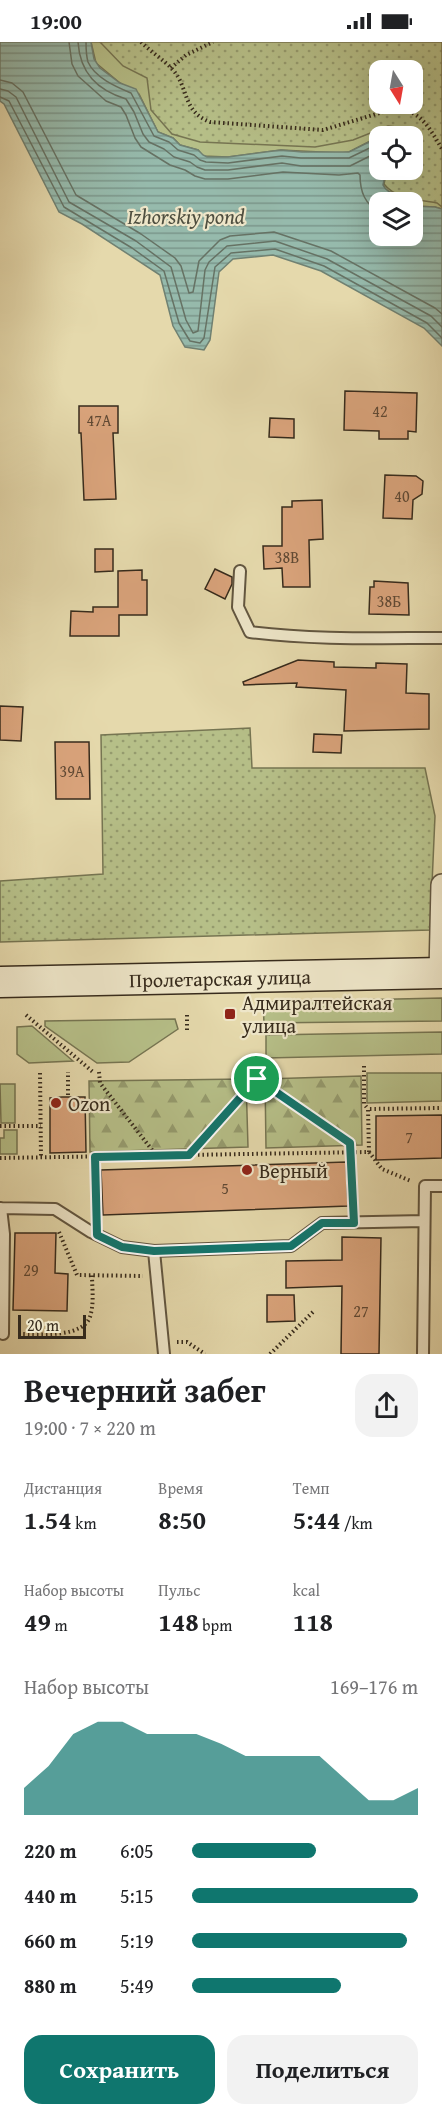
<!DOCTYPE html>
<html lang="ru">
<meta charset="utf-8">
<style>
:root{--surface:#fff;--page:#f2f2f2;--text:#202124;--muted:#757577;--accent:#0f766e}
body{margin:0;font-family:"Gentium Book Plus",serif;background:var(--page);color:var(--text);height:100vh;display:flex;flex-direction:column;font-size:22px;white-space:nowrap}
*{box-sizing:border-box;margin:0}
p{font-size:20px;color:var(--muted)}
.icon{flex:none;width:33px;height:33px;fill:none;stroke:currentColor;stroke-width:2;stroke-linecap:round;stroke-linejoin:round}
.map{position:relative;height:1312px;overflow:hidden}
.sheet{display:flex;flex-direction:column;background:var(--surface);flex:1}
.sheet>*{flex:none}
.needle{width:39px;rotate:169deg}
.buttons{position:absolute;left:369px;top:18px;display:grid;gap:12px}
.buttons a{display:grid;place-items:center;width:54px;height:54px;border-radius:12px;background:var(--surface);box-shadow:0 6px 24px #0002;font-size:30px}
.scale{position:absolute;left:18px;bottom:15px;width:68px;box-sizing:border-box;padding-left:6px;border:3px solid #372b1c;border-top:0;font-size:16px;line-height:21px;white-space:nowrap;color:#372b1c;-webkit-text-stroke:4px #eee6c9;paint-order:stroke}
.pin{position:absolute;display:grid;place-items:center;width:51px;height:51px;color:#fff;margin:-26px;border:3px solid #fff;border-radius:50%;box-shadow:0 2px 6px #0007}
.round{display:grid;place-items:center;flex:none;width:63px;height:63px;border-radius:18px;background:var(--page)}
.summary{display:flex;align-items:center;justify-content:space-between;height:102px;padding:0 24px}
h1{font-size:33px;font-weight:800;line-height:45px}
.stats{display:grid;grid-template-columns:repeat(3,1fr);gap:9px;height:102px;padding:6px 24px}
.stats div{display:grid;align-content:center}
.stats b{font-size:26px;font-weight:800}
.stats small{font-size:16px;font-weight:400}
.stats p{font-size:16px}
.chart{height:168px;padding:12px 24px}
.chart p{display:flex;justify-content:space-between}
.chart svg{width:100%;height:108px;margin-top:6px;fill:var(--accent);opacity:.7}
.cta{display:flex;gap:12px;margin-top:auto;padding:12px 24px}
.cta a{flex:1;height:69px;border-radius:18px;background:var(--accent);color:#fff;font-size:24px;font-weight:800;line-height:69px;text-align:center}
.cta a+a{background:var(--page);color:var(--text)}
ul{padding:0 24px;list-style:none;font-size:20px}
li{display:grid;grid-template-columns:96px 72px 1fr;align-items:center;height:45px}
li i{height:15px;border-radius:8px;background:var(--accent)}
.status{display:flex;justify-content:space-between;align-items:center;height:42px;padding:0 30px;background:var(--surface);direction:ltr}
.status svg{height:16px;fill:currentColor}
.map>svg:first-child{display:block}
</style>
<div class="status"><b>19:00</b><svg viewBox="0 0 49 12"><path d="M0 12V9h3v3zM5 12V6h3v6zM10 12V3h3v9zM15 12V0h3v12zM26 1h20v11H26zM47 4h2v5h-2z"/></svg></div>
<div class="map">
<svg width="442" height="1312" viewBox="0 0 442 1312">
<defs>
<pattern id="forest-firs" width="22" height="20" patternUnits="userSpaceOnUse" patternTransform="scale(1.5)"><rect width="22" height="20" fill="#b6bf88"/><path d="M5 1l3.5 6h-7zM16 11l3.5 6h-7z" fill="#959b6e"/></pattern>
<pattern id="park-dots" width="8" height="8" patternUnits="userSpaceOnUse" patternTransform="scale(1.5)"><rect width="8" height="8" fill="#b6bf88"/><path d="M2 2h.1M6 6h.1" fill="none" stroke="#959b6e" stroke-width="1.8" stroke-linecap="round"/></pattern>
<pattern id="water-rules" width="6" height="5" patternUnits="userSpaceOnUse" patternTransform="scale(1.5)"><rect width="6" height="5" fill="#96baac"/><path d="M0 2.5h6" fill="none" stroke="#7b978b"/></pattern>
</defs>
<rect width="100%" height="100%" fill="#e5d9ac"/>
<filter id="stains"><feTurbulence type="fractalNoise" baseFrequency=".00333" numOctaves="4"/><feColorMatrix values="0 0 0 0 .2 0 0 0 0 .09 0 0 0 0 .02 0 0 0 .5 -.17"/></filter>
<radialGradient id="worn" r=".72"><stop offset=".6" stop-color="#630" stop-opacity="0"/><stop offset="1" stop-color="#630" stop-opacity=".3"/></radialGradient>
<path fill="#b6bf88" stroke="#767552" stroke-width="1.5" d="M91,0H135L395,72L442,116V167L435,165L413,164L412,160H408C401,151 388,154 383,143L386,128H412V94H380L349,110L341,111L281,108L228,115L203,114L198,108L180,103L173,96L158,90L139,52L120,41L96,21Z
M442,956V979L264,981L263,960Z
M175,977L178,987L129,1020L97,1021L45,984V979Z
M32,984L73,1019L29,1021L17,1012V985Z
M442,990V1012L266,1016V993Z
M367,1031H442V1059L367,1061Z
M0,1042H15V1081H1Z
M4,1088H17V1112H0V1096H4Z"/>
<path fill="url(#forest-firs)" stroke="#767552" stroke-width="1.5" d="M361,1034L362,1103L266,1106L265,1037Z
M246,1037L248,1105L90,1110L89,1039Z"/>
<path fill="url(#park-dots)" stroke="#767552" stroke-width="1.5" fill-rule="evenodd" d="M100,0H442V165L437,161C420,158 395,157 384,142L387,128H412V94H399L396,85L388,84L353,98L315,105L200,100L172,92L151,68L147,36L123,24ZM380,28H412V62H380Z
M250,686L252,726H425L435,774L430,888L0,900V839L103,832L101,693Z"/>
<path fill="url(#water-rules)" stroke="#708172" stroke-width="1.5" d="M0,0H91L94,17L100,26L120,41L136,47L158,90L173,96L180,103L198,108L203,113L207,115H228L281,108L302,110H349L379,95L380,128H386L383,143C388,154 401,151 408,160H380V194H412L413,164L435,165L442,167V304L424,286L321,229L273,213L233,217L219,230L210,298L204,308L185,305L173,284L160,233L82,182L59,170L4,62L0,59Z"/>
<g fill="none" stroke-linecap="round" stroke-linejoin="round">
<path stroke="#667264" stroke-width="1.5" d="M69,0L72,22L78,34L106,59L121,65L126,73L135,96L141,105L170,123L185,128L195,134L205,137H228L283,130L339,133L358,131L360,133C360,150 365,162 380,171
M78,0C80,31 97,48 126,57L134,70L143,92L149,100L164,107L174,115L190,120L197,125L205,128H228L282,121L301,124H350L380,109
M86,0C86,6 86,13 88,20C95,36 117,45 131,51L154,94L169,100L178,108L194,113L200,118L206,120L228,121L282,114L301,116H349L380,101
M0,38L12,41L23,50L76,153L141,192L175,216L181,224L189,251L193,250L199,219L220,198L230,194L274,190L331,209L435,266L442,272
M0,47L8,49L16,55L69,160L136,199L171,225L186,278L193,291L198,289L205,228L209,220L227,204L275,199L327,217L431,274L442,285
M0,55L9,59L64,165L132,206L164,229L179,281L190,299L200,301L204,296L215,225L231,211L275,207L324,224L427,281L442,296"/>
</g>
<path fill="#d9a37b" stroke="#372b1c" stroke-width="1.5" d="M345,349L417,351L416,390L408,389V397H379V389L344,388Z
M79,364H118V391H113L116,457L84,458L81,391H79Z
M270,376L294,377V396L269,395Z
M385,433L416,434L423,439L422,452L413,458L412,477L383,476Z
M322,458L323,497L309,498L310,545H283L282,526L264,527L263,504H282V465H292V459Z
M95,507H113V529L95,530Z
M215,527L232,535V542L225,557L205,547Z
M142,528V538H147V573H119V594H70L71,569L93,570V565H118V529Z
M374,539L408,541L409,573L369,572L370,545H374Z
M298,618L334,620V625L376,626V621L407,622L406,651L429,652V687L344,689L346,648L296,645L297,641L244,643L243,640Z
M0,664L23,665L21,699L0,698Z
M314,692L342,693L341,711L313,710Z
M55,700H89L90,757H56Z
M62,1055H85L86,1110L50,1111V1056Z
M442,1073V1116L376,1118V1074Z
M346,1120L348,1164L103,1173L101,1128Z
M15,1191H56L55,1231L68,1232L67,1269L13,1268Z
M342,1195L381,1196L379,1312H341L342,1244L286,1246V1219L342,1218Z
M267,1253H294L295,1279L267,1280Z"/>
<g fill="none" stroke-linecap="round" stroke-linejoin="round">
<defs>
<path id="service" d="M240,529L238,565L250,590C313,598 378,596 442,596
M0,1166L55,1167L91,1190L122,1205L154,1209L291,1204L322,1181L424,1179
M1,1166L4,1192L3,1292
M154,1209L164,1312
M423,1312L425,1144H442"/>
<path id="minor" d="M440,931L442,843"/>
<g id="secondary">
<path id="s1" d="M0,940L442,931"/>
</g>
</defs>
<use href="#service" stroke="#625640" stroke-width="14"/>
<use href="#minor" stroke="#625640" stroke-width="24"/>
<use href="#secondary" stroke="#372b1c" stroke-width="33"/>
<path stroke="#372b1c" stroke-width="4" stroke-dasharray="1.5 3" stroke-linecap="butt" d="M141,0C151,10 164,18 173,28C189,46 182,69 210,80L323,88L393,67C420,66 430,87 442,107
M171,26L186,13L213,0
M26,973L93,1030
M187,988V970
M364,1024V1062L368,1067
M99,1030L100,1041L156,1113
M40,1031L41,1116
M68,1053V1030
M0,1084H41
M369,1110L382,1127L411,1139
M190,1112L257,1037L349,1101L353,1164
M95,1115L96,1174
M0,1116L369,1110L368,1067L442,1066
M59,1190L77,1233L143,1234
M19,1292C39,1292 87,1297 91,1271C94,1259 92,1245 92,1233
M177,1300H187L205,1312
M270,1312L315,1268"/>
<use href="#service" stroke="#eee6c9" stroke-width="10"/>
<use href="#minor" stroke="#eee6c9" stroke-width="21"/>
<use href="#secondary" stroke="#eee6c9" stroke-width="30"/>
</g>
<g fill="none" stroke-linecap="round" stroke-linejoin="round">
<defs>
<path id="route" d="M257,1037L350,1101L354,1181H322L291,1204L154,1209L122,1205L97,1193L95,1115L189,1113Z"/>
</defs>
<use href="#route" stroke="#fff" stroke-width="12"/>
<use href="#route" stroke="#0f766e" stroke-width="8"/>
</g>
<g fill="#8f2418" stroke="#eee6c9" stroke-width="2">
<rect x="224" y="966" width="12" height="12" rx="3"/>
<circle cx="56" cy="1061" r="6"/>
<circle cx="247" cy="1128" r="6"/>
</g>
<g text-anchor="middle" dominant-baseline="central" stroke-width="4.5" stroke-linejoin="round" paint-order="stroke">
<g font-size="16" fill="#604934">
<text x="380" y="369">42</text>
<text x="99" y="378">47А</text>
<text x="402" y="454">40</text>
<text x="287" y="515">38В</text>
<text x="389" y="559">38Б</text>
<text x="72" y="729">39А</text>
<text x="409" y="1095">7</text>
<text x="225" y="1146">5</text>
<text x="31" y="1228">29</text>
<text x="361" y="1269">27</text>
</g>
<g font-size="20" fill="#372b1c" stroke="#eee6c9">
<text stroke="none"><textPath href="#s1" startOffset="220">Пролетарская улица</textPath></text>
</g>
<g font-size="20" fill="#372b1c" stroke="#eee6c9" text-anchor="start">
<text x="242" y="960">Адмиралтейская<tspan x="242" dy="23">улица</tspan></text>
<text x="68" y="1061">Ozon</text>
<text x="259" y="1128">Верный</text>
</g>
<g font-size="21" font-style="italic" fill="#4f4f40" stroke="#eee6c9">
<text x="186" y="174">Izhorskiy pond</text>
</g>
</g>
<rect width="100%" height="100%" filter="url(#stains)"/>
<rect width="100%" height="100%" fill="url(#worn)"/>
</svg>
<div class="buttons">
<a><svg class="needle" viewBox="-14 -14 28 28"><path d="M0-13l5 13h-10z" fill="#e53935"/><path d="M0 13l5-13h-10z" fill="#757577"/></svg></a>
<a><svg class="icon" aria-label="locate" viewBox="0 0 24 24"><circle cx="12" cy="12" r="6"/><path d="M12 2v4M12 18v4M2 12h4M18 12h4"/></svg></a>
<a><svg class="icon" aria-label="layers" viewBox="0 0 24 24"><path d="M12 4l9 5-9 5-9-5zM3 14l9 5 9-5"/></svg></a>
</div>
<div class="scale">20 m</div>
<div class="pin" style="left:257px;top:1037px;background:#1e9e55"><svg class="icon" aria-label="arrive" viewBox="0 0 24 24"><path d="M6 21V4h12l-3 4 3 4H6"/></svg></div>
</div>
<section class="sheet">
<div class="summary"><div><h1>Вечерний забег</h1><p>19:00 · 7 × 220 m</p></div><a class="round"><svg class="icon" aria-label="share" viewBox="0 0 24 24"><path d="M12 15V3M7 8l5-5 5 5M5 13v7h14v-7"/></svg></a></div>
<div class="stats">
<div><p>Дистанция</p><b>1.54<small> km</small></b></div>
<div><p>Время</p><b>8:50</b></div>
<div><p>Темп</p><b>5:44<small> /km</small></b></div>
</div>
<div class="stats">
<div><p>Набор высоты</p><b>49<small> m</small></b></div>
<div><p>Пульс</p><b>148<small> bpm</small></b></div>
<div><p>kcal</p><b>118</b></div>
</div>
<div class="chart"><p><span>Набор высоты</span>169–176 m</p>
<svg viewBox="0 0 160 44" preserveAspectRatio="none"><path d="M0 44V33L10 24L20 11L30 6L40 6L50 11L60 11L70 11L80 15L90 20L100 20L110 20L120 20L130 29L140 38L150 38L160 33V44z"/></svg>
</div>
<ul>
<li><b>220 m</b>6:05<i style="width:55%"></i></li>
<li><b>440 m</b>5:15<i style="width:100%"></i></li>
<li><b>660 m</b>5:19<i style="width:95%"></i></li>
<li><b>880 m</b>5:49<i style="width:66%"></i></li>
</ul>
<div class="cta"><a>Сохранить</a><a>Поделиться</a></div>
</section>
